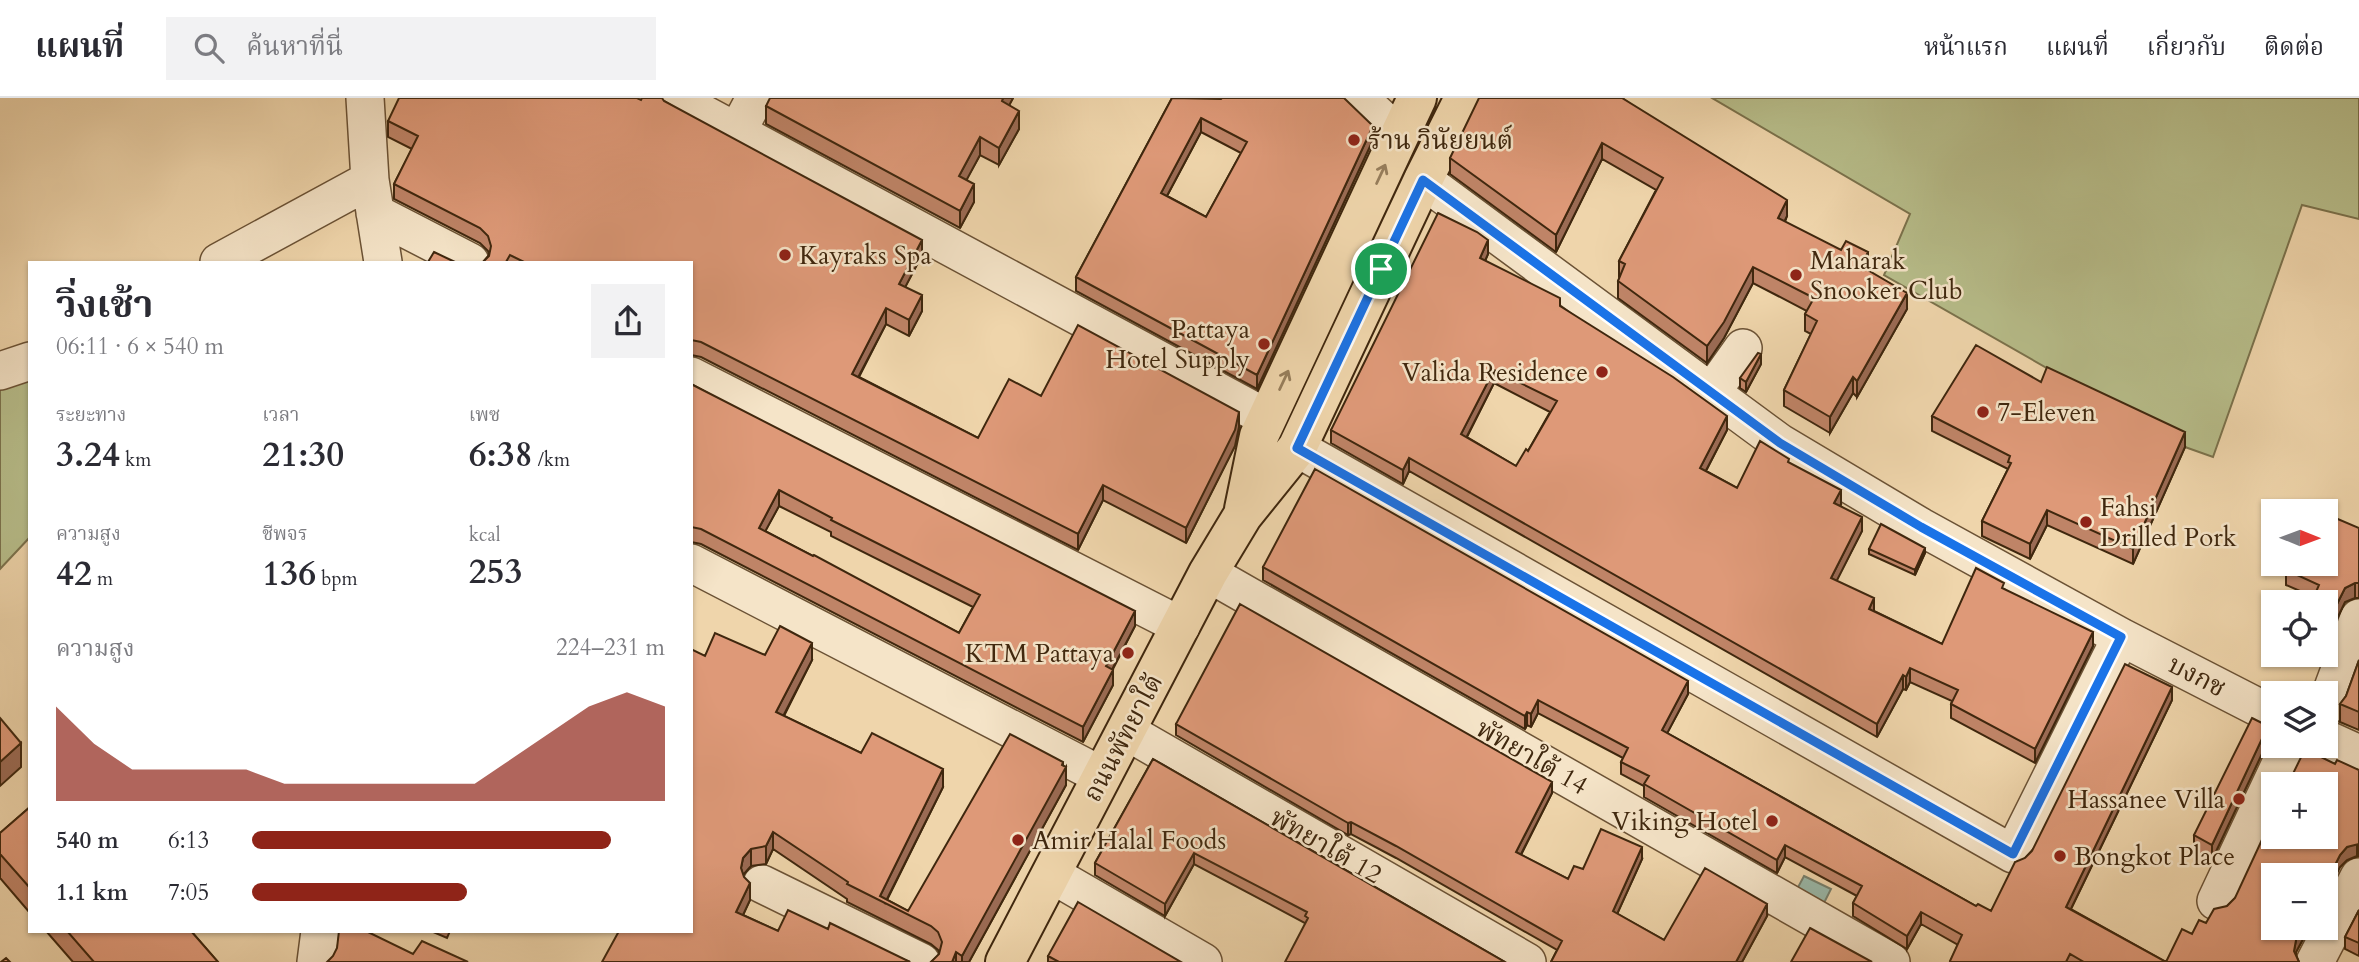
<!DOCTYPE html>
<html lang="th">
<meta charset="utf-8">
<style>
:root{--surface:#fff;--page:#f2f2f3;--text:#2b2b33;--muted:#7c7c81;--line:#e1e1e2;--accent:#8f2418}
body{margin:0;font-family:Cardo,"Noto Serif Thai",serif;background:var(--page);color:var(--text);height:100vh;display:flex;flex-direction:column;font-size:26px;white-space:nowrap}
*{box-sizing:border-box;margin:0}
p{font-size:23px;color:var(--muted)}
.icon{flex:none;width:38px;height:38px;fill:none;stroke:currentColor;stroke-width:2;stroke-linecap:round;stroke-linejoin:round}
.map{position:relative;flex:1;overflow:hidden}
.sheet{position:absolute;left:28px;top:163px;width:665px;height:672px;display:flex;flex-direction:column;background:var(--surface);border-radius:0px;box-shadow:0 2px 5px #0004}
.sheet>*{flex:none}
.needle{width:46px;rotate:91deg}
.fabs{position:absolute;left:2261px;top:401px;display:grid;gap:14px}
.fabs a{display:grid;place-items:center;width:77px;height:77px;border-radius:0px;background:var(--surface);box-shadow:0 2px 5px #0004;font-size:35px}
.pin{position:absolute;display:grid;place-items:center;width:60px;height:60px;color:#fff;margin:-30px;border:4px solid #fff;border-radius:50%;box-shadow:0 2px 7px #0007}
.round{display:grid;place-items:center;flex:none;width:74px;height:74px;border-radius:0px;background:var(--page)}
.summary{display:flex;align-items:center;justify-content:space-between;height:119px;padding:0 28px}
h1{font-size:38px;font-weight:700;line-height:52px}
.stats{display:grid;grid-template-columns:repeat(3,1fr);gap:10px;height:119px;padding:7px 28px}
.stats div{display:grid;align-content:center}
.stats b{font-size:35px;font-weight:700}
.stats small{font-size:19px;font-weight:400}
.stats p{font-size:19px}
.chart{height:196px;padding:14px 28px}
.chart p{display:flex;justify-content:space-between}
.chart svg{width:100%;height:126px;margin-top:7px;fill:var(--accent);opacity:.7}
ul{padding:0 28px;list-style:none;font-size:23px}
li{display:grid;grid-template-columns:112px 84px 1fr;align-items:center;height:52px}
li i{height:18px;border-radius:9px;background:var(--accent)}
header{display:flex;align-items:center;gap:42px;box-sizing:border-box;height:98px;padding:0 35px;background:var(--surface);border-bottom:2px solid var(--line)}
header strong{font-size:33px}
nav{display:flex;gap:38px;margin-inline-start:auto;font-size:24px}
.search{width:490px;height:63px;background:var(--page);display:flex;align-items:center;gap:18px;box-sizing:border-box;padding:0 24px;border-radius:0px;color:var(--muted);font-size:26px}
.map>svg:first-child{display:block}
</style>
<header>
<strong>แผนที่</strong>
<div class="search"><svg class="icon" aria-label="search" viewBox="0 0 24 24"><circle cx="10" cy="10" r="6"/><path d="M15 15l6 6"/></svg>ค้นหาที่นี่</div>
<nav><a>หน้าแรก</a><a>แผนที่</a><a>เกี่ยวกับ</a><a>ติดต่อ</a></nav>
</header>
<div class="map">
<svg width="2359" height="864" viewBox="0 0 2359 864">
<rect width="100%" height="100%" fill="#efd5ab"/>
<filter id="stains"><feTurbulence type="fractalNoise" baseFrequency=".00286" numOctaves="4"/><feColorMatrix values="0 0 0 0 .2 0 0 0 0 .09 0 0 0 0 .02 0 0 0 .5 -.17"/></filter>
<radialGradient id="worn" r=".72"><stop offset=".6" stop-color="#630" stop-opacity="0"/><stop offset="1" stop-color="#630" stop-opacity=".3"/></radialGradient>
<path fill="#b7bd8a" stroke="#7b724c" stroke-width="2" d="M1712,0H2359V121L2302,107L2213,359L2185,349L1884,177L1910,116Z
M30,271V439L0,471V281Z"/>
<path fill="#9ab9aa" stroke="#767f6c" stroke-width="2" d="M1804,778L1831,791L1823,807L1796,793Z"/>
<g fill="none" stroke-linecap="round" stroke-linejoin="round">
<defs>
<path id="minor" d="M365,0L370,82L383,164
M674,0L1267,320
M1359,0L1399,37
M737,34L755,0
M1423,82L1780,345L1921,429L2121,539L2273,617
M375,115L470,164
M219,164L370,82
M0,273L30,263
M691,278L1181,528
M1711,295L1743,250
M1297,350L2013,756L2121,539
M691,465L1102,678
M1208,475L1891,864
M2326,609L2359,520
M1126,633L1527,864
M2326,641L2359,656
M1051,776L1203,864
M762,786L921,864
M2216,803L2289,648
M316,864L320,833
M2315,864L2359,779"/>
<path id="major" d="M1244,411L1259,338L1417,0
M1005,864L1208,475L1243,417L1297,350L1423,82L1464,0"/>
</defs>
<use href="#minor" stroke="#6b5235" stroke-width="40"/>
<use href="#major" stroke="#3f270e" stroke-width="42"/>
<use href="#minor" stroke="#f5e4c8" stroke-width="37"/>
<use href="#major" stroke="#efd5ab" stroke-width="38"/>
</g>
<path fill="#bf8467" stroke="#3f270e" stroke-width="2" fill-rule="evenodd" d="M1013,0L1009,7L1019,31L999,67L980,57L966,82L974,104L960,130L766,26V8Z
M1172,0L1373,42L1257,291L1076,193V179ZM1201,34L1241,55L1206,119L1167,98Z
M1622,0L1787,118L1785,124L1868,170L1867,171L1907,211L1857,299L1853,295L1830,335L1784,308V292L1811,236L1805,233V216L1807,213L1753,185L1724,240L1707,265L1618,200V183L1620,180L1619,179V163L1656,92L1602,61L1556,154L1450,76V60Z
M641,2L664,3L922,157L905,189L922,213L909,238L886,226L859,279L978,340L1041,298L1239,329L1235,348L1186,445L1103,402L1078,452L701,259L691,257V164H483L489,157L488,153L480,145L394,101V86L412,51L388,39V23Z
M1488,156L1485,163L1560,208L1727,332L1706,373L1737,390L1789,365L1841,406L1840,407L1862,433L1836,483L1874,513L1942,546L2004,491L2093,548L2035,665L1951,620V606L1952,603L1910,584L1906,592L1903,591L1877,639L1409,373L1403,386L1331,345V332ZM1494,285L1550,314L1528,353L1516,368L1467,339Z
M1761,266L1746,294L1740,290V280Z
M2041,284L2185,349L2133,466L2047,427L2030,461L1982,438V423L2008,371L1932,333V318Z
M691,286L1135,528L1113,571V587L1083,644L701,446L691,444ZM779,408L831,434V438L973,509L959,535L765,433Z
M2359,430V500H2355L2345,504L2334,527L2326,523V504H2312L2314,499L2286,487V472Z
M1869,451L1925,455L1915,477L1869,456Z
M1263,469L1688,596L1667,635L1976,808L1991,813L2025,760L2172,602L2071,811L2166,864L2192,836L2227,808L2235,800L2335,666L2359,672V758L2347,762L2340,769L2273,830H2309L2296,854V857L2299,864H1950L1958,847L1921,826L1907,851L1853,818V805L1857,798L1785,759L1777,775L1644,699V688L1621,676V664L1623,660L1538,615L1531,629L1527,627L1525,631L1263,482Z
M765,557L812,562L784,618L861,655L943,689L887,802L908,813L1063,668L1066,687L969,864H931L940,856L938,852L931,846L847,804V801L773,751L766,766L751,768L743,777L750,802L743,817L778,833L828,831L910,864L691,833L705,558Z
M2359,562V632L2340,624V606L2346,598Z
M1176,626L1552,695L1521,757L1568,781L1583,771L1642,761L1617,816L1664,842L1767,818L1742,864H1551L1557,852L1396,760L1351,736L1348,737L1176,637Z
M2268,643L2212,762L2194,752V737Z
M1153,661L1505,864L1305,827V825L1194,766L1165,818L1095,777V765Z
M30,709V815L0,780V735Z
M2359,812V858L2345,851V839Z
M46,833H191L218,864H73Z
M431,833H450L447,840Z
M1048,858L1181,864H1048Z"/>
<path fill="#9b6b54" stroke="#3f270e" stroke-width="2" d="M1003,0H1013L1002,21V3Z
M1019,13V31L999,67V50Z
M1201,20V34L1161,109V95Z
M1373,28V42L1257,291V277Z
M980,39V57L959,96V78Z
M1602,45V61L1556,154V137Z
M974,86V104L960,130V113Z
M1787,102V118L1778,137V120Z
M922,142V157L899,201V186Z
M1488,142V156L1480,174V160Z
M1868,154V170L1861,184V168Z
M1753,169V185L1724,240L1707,265V248Z
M1907,195V211L1857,299V283Z
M922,197V213L909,238V222Z
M886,210V226L852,291V276Z
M1761,256V266L1746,294V284Z
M1494,272V285L1461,350V336Z
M1853,279V295L1830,335V319Z
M1239,314V329L1235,348L1186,445V430Z
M1727,318V332L1700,384V370Z
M2185,334V349L2133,466V451Z
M1409,360V373L1403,386V372Z
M1103,387V402L1078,452V436Z
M779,392V408L759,445V430Z
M1841,392V406L1834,418V405Z
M2047,412V427L2030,461V446Z
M1862,419V433L1831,494V480Z
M1925,450V455L1915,477V472Z
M2355,485V500L2345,504L2334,527V512L2345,490Z
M1874,500V514L1869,511Z
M1135,513V528L1106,583V568Z
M2093,534V548L2035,665V651Z
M812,545V562L776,632V614Z
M1910,570V584L1906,592V579Z
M1113,572V587L1083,644V629Z
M1903,577V591L1877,639V626Z
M1688,583V596L1662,645V632Z
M2172,589V602L2066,821V809Z
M1538,602V615L1531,629V616Z
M1527,614V627L1525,631V618Z
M2268,628V643L2212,762V747Z
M21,645V669L0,688V664Z
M1063,664V674L1066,669V687L969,864H962V858Z
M943,671V689L885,805L880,798Z
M1552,684V695L1516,766V754Z
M1351,724V736L1348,737V725Z
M773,734V751L766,766V748Z
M2357,745V758L2347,762L2340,769L2326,798V785L2340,757L2347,749Z
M1785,747V759L1777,775V762Z
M1642,749V761L1613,825V813Z
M751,751V768L743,777L741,770L743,760Z
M1194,755V766L1165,818V806Z
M750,785V802L736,832V814Z
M1767,806V818L1742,864H1736Z
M1921,814V826L1907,851V838Z
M2303,830H2309L2296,854L2294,864V853L2296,842Z
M956,854V864H952Z"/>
<path fill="#de9978" stroke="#3f270e" stroke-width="2" fill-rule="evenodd" d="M399,0H637L641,2L642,0H662L664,3L922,142L899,186L922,197L909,222L886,210L852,276L978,340L1009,281L1041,298L1078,227L1239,314L1235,332L1186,430L1103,387L1078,436L701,244L691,242V164H524L510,157L506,164H483L489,158L491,148L488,138L480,130L394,86L418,38L388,23Z
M770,0H1003L1002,3L1019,13L999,50L980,39L959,78L974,86L960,113L766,8Z
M1172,0L1221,1L1222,0H1344L1373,28L1257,277L1076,179ZM1201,20L1247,44L1206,119L1161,95Z
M1479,0H1622L1787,102L1778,120L1841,152L1846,143L1868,154L1861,168L1907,195L1857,283L1853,279L1830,319L1784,292L1817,223L1805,216L1814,200L1753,169L1724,224L1707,248L1618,183L1625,166L1619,163L1663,80L1602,45L1556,137L1450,60Z
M1438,115L1477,134L1488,142L1480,160L1560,200V208L1673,279L1727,318L1700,370L1737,390L1760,343L1789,361L1788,364L1841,392L1834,405L1862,419L1831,480L1874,500L1869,511L1942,546L1976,470L2004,485L2002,490L2093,534L2035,651L1951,606L1958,592L1910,570L1906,579L1903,577L1877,626L1409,360L1403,372L1331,332ZM1494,272L1557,303L1528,353L1526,351L1516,368L1461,336Z
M434,154L455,164H428Z
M1976,247L2041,284L2047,269L2185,334L2133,451L2047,412L2030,446L1982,423L2011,365L2008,364L2010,358L1932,318Z
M1758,255L1761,256L1746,284L1740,280Z
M691,286L1135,513L1106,568L1113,572L1083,629L701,431L691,429ZM779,392L832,420L831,422L980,497L959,535L814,457L813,458L759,430Z
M1315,371L1688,583L1662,632L1976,808L1978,806L1991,813L2015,764L2025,760L2032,753L2125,566L2172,589L2066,809L2166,864L2182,831L2192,836L2199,822L2206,825L2214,811L2227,808L2235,800L2273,718V738H2326V686H2288L2305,651L2335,666L2337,662L2359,672V746L2347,749L2340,757L2326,785V777H2273V830H2303L2296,842L2294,853L2299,864H2084L2070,856L2066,864H1951L1950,863L1962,837L1921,814L1907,838L1853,805L1862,788L1785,747L1777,762L1644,686L1649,678L1621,664L1628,650L1538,602L1531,616L1527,614L1525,618L1263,469Z
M2326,416L2359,430V485H2355L2345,490L2334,512L2326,509V504H2315L2312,503L2319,487L2286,472L2289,466H2326Z
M1881,426L1925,450L1915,472L1869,451Z
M1240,506L1552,684L1516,754L1568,781L1574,768L1583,771L1601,731L1642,749L1613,813L1664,842L1705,770L1767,806L1736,864H1551L1562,843L1396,748L1351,724L1348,725L1176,626Z
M780,528L812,545L776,614L861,655L872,635L943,671L880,798L908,813L1010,636L1063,664L1062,667L1066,669L962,858L956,854L952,864H931L939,856L942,844L938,834L931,828L847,786L848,784L773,734L766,748L751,751L743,760L741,770L744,779L750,785L736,814L778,833L788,812L828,831L830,825L910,864H602L619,833H691V551L705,558L715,535L765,557Z
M2359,562V614L2340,606L2346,598Z
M0,620L21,645L0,664Z
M2252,620L2268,628L2212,747L2194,737Z
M1153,661L1505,864H1285L1308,820L1305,818L1307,814L1194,755L1165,806L1095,765Z
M30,709V790L0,756V735Z
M1078,804L1181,864H1059L1048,858Z
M2359,812V845L2345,839Z
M1810,830L1872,864H1791Z
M67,833H191L218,864H94Z
M339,833H366L413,856L422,843L468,864H327L333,858L337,850Z
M6,860L10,864H1Z"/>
<defs><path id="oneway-shaft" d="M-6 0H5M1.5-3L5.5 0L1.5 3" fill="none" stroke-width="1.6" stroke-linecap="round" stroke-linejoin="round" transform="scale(1.75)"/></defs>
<g stroke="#977e5c">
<use href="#oneway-shaft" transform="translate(1381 76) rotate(-65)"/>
<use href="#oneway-shaft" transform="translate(1284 282) rotate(-65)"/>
</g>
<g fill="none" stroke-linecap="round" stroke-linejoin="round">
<defs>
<path id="route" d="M1423,82L1780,345L1921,429L2121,539L2013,756L1297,350Z"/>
</defs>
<use href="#route" stroke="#fff" stroke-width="14"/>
<use href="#route" stroke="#1a73e8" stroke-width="9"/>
</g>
<g fill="#8f2418" stroke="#f5e4c8" stroke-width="2.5">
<circle cx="1354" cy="42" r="7"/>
<circle cx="785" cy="157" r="7"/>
<circle cx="1796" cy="177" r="7"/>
<circle cx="1264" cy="246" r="7"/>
<circle cx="1602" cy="274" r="7"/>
<circle cx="1983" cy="314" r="7"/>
<circle cx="2086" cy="424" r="7"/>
<circle cx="1128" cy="555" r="7"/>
<circle cx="2239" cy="701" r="7"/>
<circle cx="1772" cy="723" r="7"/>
<circle cx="1018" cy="742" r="7"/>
<circle cx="2060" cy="758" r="7"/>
</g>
<g text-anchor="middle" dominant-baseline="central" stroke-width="5" stroke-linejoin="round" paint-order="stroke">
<g font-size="26" fill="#3f270e" stroke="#f5e4c8" text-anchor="start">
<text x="1368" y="42">ร้าน วินัยยนต์</text>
<text x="799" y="157">Kayraks Spa</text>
<text x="1810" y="162">Maharak<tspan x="1810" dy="30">Snooker Club</tspan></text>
<text x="1250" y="231" text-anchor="end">Pattaya<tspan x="1250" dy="30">Hotel Supply</tspan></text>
<text x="1588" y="274" text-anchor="end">Valida Residence</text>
<text x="1997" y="314">7-Eleven</text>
<text x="2100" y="409">Fahsi<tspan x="2100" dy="30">Drilled Pork</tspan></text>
<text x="1114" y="555" text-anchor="end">KTM Pattaya</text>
<text x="2225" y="701" text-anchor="end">Hassanee Villa</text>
<text x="1758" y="723" text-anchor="end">Viking Hotel</text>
<text x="1032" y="742">Amir Halal Foods</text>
<text x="2074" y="758">Bongkot Place</text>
</g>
<g font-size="26" fill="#3f270e" stroke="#f5e4c8">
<text transform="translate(2197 578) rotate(27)">บงกช</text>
<text transform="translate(1123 640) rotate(-62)">ถนนพัทยาใต้</text>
<text transform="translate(1532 659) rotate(30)">พัทยาใต้ 14</text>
<text transform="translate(1326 748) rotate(30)">พัทยาใต้ 12</text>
</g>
</g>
<rect width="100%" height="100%" filter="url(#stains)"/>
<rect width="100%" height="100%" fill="url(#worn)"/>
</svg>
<div class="fabs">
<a><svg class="needle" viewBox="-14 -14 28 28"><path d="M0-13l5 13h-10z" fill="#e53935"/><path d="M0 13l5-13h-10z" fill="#7c7c81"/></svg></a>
<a><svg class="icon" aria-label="locate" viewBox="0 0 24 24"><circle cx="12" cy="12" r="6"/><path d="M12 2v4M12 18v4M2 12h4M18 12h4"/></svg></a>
<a><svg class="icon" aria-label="layers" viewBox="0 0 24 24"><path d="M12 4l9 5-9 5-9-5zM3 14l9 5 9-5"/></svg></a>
<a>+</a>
<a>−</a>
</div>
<div class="pin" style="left:1381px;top:171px;background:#1e9e55"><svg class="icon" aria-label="arrive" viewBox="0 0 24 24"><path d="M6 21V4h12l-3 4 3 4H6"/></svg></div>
<section class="sheet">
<div class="summary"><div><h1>วิ่งเช้า</h1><p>06:11 · 6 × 540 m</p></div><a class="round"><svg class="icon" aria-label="share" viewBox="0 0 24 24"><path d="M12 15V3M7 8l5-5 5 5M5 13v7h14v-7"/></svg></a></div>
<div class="stats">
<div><p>ระยะทาง</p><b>3.24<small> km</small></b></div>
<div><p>เวลา</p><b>21:30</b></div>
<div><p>เพซ</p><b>6:38<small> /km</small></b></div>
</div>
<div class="stats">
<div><p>ความสูง</p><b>42<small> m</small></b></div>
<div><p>ชีพจร</p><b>136<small> bpm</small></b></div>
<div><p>kcal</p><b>253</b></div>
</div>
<div class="chart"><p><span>ความสูง</span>224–231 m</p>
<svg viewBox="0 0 160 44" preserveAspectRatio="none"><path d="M0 44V11L10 24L20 33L30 33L40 33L50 33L60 38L70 38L80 38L90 38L100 38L110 38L120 29L130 20L140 11L150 6L160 11V44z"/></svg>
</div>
<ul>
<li><b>540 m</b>6:13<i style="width:87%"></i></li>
<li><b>1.1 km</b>7:05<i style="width:52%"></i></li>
</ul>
</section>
</div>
